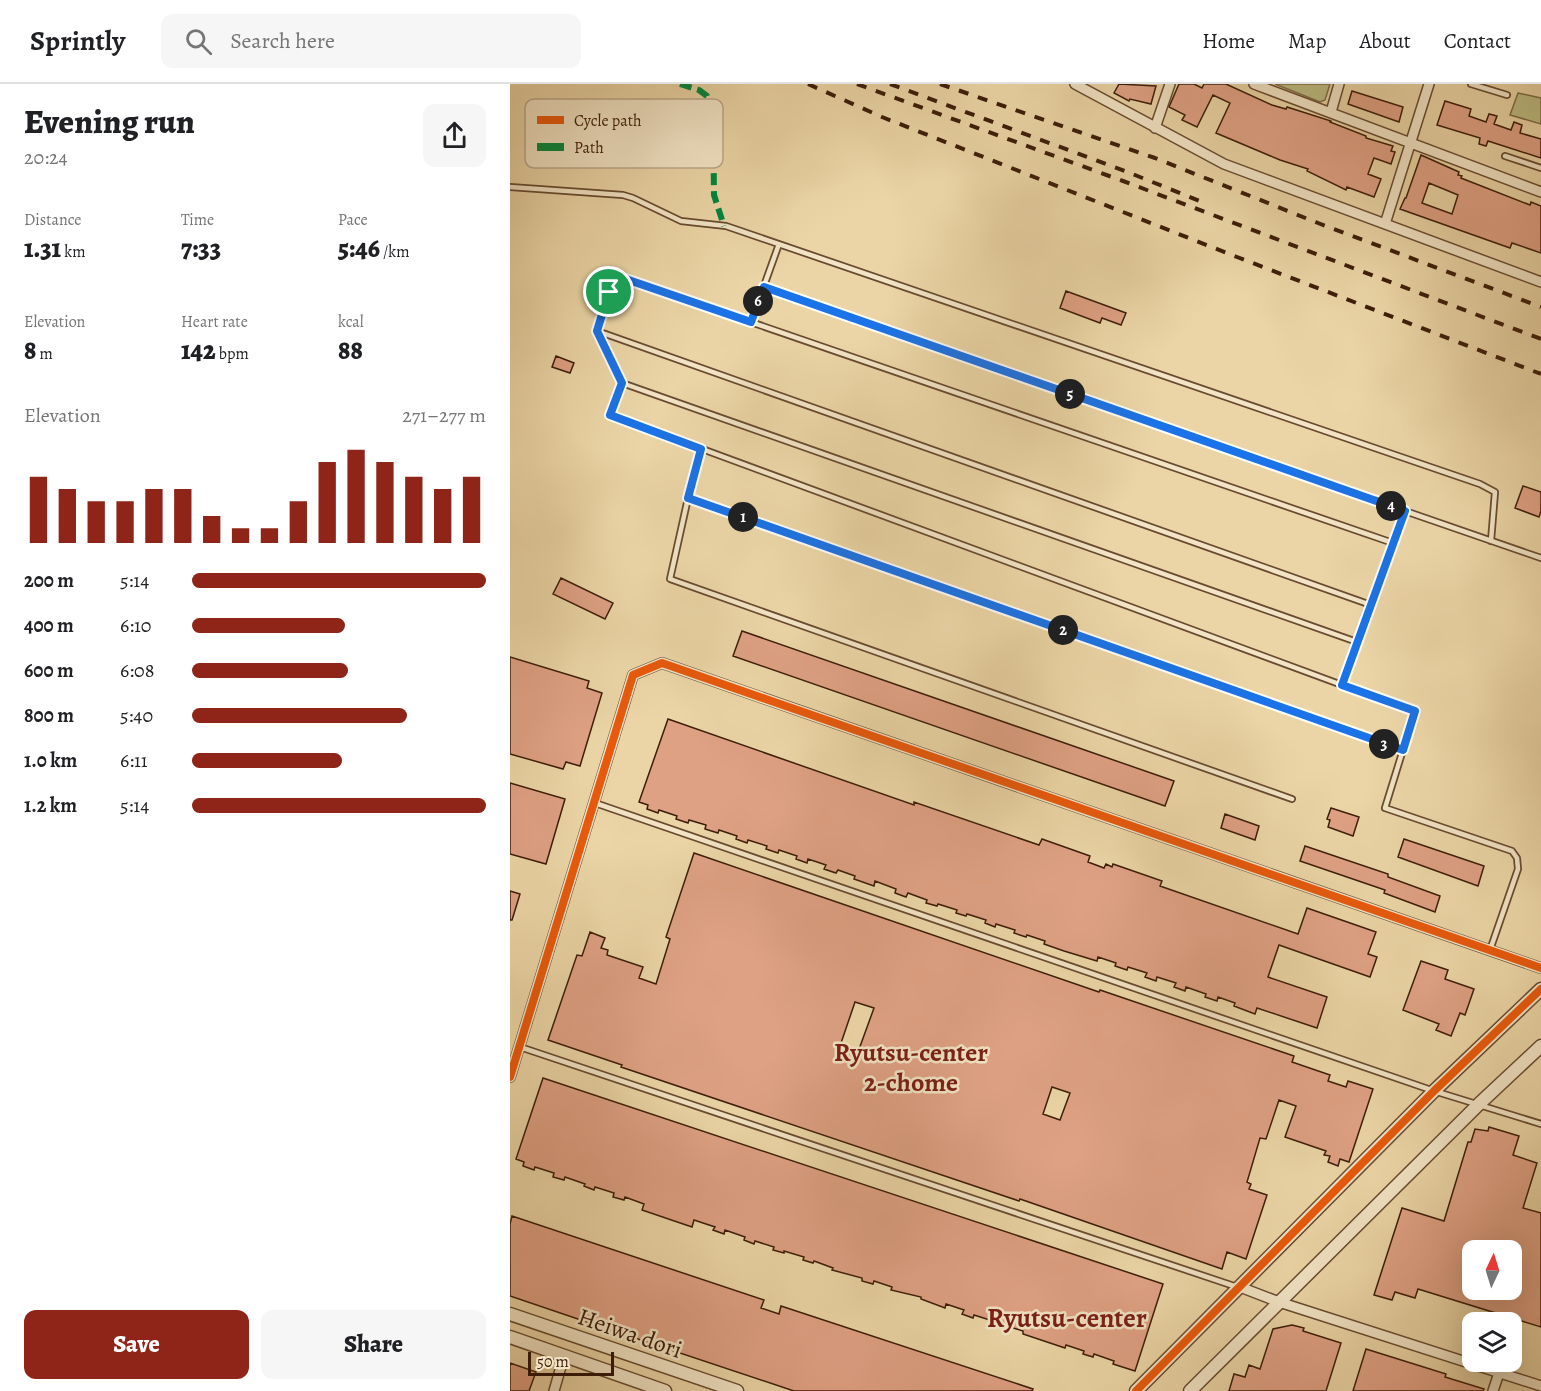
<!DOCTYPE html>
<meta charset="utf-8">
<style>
:root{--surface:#fff;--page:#f6f6f6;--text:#202124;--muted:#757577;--line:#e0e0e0;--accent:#8f2418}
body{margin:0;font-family:Alegreya,serif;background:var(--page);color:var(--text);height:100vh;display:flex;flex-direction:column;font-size:22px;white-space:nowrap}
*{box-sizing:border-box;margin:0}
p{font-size:20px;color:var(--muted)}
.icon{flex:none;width:33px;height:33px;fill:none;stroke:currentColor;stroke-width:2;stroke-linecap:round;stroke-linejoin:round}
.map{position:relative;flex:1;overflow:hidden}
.panel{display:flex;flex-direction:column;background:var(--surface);width:510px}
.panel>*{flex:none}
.needle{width:39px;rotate:4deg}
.tools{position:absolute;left:952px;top:1156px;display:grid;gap:12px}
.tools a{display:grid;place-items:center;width:60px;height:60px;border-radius:12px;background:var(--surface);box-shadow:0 6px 24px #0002;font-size:30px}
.scale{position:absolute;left:18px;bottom:15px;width:86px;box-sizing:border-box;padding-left:6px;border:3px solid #3d1d09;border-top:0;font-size:16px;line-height:21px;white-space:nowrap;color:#3d1d09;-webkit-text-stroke:4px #f2e4c5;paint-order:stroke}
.pin{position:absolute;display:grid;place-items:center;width:51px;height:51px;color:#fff;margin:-26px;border:3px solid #fff;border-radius:50%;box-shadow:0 2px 6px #0007}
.km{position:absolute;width:30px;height:30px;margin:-15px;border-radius:50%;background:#222;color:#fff;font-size:16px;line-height:30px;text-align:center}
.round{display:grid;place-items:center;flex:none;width:63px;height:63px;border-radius:12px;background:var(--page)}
.overview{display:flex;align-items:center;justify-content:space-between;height:102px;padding:0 24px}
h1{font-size:33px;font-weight:800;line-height:45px}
.stats{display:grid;grid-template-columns:repeat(3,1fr);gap:9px;height:102px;padding:6px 24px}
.stats div{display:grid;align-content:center}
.stats b{font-size:26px;font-weight:800}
.stats small{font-size:16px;font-weight:400}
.stats p{font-size:16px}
.chart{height:168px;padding:12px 24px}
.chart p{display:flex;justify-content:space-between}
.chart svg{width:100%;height:108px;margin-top:6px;stroke:var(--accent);stroke-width:6}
.button{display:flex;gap:12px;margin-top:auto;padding:12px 24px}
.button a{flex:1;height:69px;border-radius:12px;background:var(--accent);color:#fff;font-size:24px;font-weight:800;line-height:69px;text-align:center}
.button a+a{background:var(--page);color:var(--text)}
ul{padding:0 24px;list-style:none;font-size:20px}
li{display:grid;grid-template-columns:96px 72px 1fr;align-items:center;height:45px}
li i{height:15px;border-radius:8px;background:var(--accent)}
header{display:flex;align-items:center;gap:36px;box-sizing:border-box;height:84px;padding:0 30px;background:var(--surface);border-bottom:2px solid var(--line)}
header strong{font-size:28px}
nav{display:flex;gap:33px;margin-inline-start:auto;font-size:21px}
.search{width:420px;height:54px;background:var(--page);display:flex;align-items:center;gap:15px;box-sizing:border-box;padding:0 21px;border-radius:12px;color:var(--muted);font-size:22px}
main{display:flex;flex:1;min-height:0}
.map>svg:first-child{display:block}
</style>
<header>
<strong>Sprintly</strong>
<div class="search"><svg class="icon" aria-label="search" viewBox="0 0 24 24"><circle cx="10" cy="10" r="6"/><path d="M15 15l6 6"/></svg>Search here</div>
<nav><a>Home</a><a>Map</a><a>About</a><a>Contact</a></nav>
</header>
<main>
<section class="panel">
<div class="overview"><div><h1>Evening run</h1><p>20:24</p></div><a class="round"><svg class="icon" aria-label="share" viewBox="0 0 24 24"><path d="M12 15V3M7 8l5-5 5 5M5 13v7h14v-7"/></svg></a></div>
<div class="stats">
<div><p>Distance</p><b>1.31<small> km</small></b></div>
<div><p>Time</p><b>7:33</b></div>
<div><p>Pace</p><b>5:46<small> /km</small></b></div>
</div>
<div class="stats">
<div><p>Elevation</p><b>8<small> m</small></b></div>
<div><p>Heart rate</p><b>142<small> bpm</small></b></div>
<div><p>kcal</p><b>88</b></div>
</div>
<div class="chart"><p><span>Elevation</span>271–277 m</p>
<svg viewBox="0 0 160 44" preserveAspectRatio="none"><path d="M5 44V17M15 44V22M25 44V27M35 44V27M45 44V22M55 44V22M65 44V33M75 44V38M85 44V38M95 44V27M105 44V11M115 44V6M125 44V11M135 44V17M145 44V22M155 44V17"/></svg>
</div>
<ul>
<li><b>200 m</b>5:14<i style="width:100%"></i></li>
<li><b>400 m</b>6:10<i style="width:52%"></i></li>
<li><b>600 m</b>6:08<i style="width:53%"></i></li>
<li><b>800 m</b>5:40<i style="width:73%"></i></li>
<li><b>1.0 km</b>6:11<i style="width:51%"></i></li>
<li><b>1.2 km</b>5:14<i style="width:100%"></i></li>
</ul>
<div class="button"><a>Save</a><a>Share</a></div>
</section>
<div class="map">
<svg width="1031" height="1307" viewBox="0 0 1031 1307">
<rect width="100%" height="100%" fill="#ebd5a6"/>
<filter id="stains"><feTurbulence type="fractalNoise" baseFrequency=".00333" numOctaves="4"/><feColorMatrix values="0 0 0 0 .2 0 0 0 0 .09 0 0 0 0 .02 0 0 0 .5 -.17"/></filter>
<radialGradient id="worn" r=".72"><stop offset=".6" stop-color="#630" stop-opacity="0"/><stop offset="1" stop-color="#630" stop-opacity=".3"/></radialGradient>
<path fill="#bdbc83" stroke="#7d6c46" stroke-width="1.5" d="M765,0H820L815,16L810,18Z
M1008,9L1031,14V40L1000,31Z"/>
<path fill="#dfa184" stroke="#3d1d09" stroke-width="1.5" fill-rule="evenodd" d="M609,0L646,2L641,20L620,15L619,17L604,9Z
M669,0H684L692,4L694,0H716L762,21L776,25L777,23L821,37L820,38L856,52V54L883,62L881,67L885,68L881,80L864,74L858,90L871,95L864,113L837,103L836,106L797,87L798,85L770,76L706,49L720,19L703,11L687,43L672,36L675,31L659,23Z
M842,7L893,23L889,38L838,20Z
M935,17L961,25L959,32L976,38L979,30L987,32L984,40L1001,46L1004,38L1012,41L1010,49L1031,55V74L978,57L976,62L969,60L970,54L927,41Z
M911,71L949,88L948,91L952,92L951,94L1020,121L1021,118L1031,122V169L1002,159L1000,164L890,125L895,114H896ZM919,99L948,111L942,130L912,119Z
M556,207L616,229L611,241L592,234L590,239L550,224Z
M46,272L64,279L60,289L42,283Z
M1013,402L1031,408V427L1029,433L1005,424Z
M51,494L103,519L95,535L43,510Z
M232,547L664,697L655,722L223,572Z
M0,573L79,597L77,604L92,609L70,682L56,678L53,685L0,670Z
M158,635L404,721V718L529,761L532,755L580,772L578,778L594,784L596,780L602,783L603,780L652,797L650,802L788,850L797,824L866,848L858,870L867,873L860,893L769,861L758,893L817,913L807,944L747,924L745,930L724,922L725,919L708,913L707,917L695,913L696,910L676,903L675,907L664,903L666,899L647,893L646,897L635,893L637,889L618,883L617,886L605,882L606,879L588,873L587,877L554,867L534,860L535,857L517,851L516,853L504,849L505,846L486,840L485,843L475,839L476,836L457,830L456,832L446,829L447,826L428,820L427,822L416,819L417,816L398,809L396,813L385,809L386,805L365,797L364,802L344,795L345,792L328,786L326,789L314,785L316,781L298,775L297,779L286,775L287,772L269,766L268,769L256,765L257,762L238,756L237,759L226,755L227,752L209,746L208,749L195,745L196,741L179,736L178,739L166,735L167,732L149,726L148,729L137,725L138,721L129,718Z
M0,699L55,715L36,780L0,770Z
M821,724L849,733L843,752L818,743L820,736L817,735Z
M715,730L749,742L745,756L711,744Z
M894,755L974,782L968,802L888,773Z
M795,762L878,790V793L930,812L925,828L874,809L875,806L790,777Z
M184,769L589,908L590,906L784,972L782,978L820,991L818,997L836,1003L838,997L863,1005L839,1078L830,1075L828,1082L818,1078L820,1072L814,1071L816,1067L775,1053L786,1022L769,1016L756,1055L750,1054L737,1098L741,1100L739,1105L757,1111L736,1175L717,1168L712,1185L510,1115L509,1117L111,983L112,981L38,956L67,871L72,872L80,848L95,854L91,864L98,866L97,871L133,883L129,894L146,900L160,855L156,853ZM345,918L364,924L348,968L330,962ZM542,1003L560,1009L550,1036L533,1030Z
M0,807L10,810L2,836H0Z
M911,877L938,886L935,895L964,905L955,931L950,929L941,952L926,946L929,940L893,926Z
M33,994L653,1200L625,1287L603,1280L604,1277L584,1270L583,1273L573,1270L574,1267L556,1261L555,1264L513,1250V1247L494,1241L493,1243L482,1240L483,1237L464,1231L463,1234L452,1230L454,1226L436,1220L435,1224L411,1215V1213L381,1206L382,1203L364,1197L363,1200L352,1197V1194L322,1186L323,1184L304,1177L303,1179L293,1176L294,1173L274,1167V1169L263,1166L264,1163L245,1157L244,1160L234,1156L235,1153L215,1146L214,1150L203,1146L205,1143L184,1136L182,1143L132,1126L134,1120L115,1113L114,1116L103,1113L104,1109L85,1103L84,1106L74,1102L75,1100L55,1093L54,1096L43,1093L44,1089L25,1083L24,1086L13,1082L14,1078L6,1075Z
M979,1043L1009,1052L1003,1071L1027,1079L1013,1124L1031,1129V1243L908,1205L905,1214L885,1208L882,1216L864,1211L892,1124L934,1137L958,1058H961L965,1045L978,1047ZM963,1167H1002V1206H963Z
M2,1132L254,1216L251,1224L269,1230L271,1222L523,1305L522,1307H284L65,1234L0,1212V1140Z
M782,1241L794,1244L793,1247L831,1259L816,1307H719L724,1290L735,1293L739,1281L750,1285L763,1245Z
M856,1265L936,1290L935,1293L974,1305L973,1307H843Z
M0,1279L26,1288L19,1307H0Z"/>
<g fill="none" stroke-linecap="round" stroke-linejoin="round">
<defs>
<path id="service" d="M961,0L997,11
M995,72L1031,84
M0,103L113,111L123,114L171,137L216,142L970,400L985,408L981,457
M254,203L895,427
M241,238L269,160
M87,247L112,299L847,558
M112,299L100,331L832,601
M191,365L178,414L893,666
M178,414L160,495L782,715
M861,521L87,247L104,191L883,459
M85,719L924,1007L1031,1040
M980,866L1008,785L1007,774L1002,767L875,724L905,627L832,601L895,427L1031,474
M10,963L727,1203"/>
<path id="minor" d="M565,0L714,80L1031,198
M744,0L1031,108
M821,28L829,0
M645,44L660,0
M875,140L919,0
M0,993L123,591L152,579L1031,884
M730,1203L769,1218L1031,1302
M44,1307L54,1272
M983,1307L989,1289"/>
<path id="tertiary" d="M0,1230L227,1307
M0,1253L155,1307
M626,1307L924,1007L1031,905
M680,1307L969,1020L1031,962"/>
</defs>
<use href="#service" stroke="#684b30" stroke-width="8"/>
<use href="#minor" stroke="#684b30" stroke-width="12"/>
<use href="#tertiary" stroke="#684b30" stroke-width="15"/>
<use href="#service" stroke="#f2e4c5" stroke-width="4.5"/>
<use href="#minor" stroke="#f2e4c5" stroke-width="9"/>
<use href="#tertiary" stroke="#f2e4c5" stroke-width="12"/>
<path stroke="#3d1d09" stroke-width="4" stroke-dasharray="10 10" stroke-linecap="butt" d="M298,0L372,33L727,173L1031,290
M347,0L613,97L1031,255
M380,0L615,87L697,120
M430,0L645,74L808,139L1031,223"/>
<path stroke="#00873e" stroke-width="6" stroke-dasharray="12 6" stroke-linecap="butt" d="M170,0L189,6L197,12L203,31L204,111L214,142"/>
<defs>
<path id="cycleway" d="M0,993L123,591L152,579L1031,884
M626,1307L924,1007L1031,905"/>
</defs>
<use href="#cycleway" stroke="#f2e4c5" stroke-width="11"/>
<use href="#cycleway" stroke="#e8590c" stroke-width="8"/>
</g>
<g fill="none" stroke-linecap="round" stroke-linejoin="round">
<defs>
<path id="route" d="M104,191L241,238L254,203L895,427L832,601L905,627L893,666L178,414L191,365L100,331L112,299L87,247Z"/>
</defs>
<use href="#route" stroke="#fff" stroke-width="12"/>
<use href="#route" stroke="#1a73e8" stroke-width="8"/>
</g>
<g text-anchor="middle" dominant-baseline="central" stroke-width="5" stroke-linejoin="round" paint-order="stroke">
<g font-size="24" fill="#3d1d09" stroke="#f2e4c5">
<text transform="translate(120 1249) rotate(19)">Heiwa dori</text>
</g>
<g font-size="26" font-weight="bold" fill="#7a1f14" stroke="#f2e4c5">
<text x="401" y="968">Ryutsu-center<tspan x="401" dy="30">2-chome</tspan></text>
</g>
<g font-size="27" font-weight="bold" fill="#7a1f14" stroke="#f2e4c5">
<text x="557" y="1234">Ryutsu-center</text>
</g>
</g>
<rect x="15" y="15" width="198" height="69" rx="9" fill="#f2e4c5" stroke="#bca88d" stroke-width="1.5"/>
<rect x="27" y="32" width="27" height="8" fill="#e8590c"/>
<rect x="27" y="59" width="27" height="8" fill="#00873e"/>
<g font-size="16" fill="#3d1d09">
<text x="64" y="42">Cycle path</text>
<text x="64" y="69">Path</text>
</g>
<rect width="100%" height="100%" filter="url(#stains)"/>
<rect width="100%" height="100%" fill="url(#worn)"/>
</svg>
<div class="tools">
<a><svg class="needle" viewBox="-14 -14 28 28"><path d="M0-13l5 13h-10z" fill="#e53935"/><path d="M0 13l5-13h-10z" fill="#757577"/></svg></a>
<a><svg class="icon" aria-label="layers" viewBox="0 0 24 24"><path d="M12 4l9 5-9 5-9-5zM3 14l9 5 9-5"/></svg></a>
</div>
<div class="scale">50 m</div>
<div class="pin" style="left:99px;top:208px;background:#1e9e55"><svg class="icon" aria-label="arrive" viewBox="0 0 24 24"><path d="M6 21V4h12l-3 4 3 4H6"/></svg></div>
<b class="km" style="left:233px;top:433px">1</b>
<b class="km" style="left:553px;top:546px">2</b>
<b class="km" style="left:874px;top:660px">3</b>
<b class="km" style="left:881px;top:422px">4</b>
<b class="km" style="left:560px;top:310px">5</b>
<b class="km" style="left:248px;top:217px">6</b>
</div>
</main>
